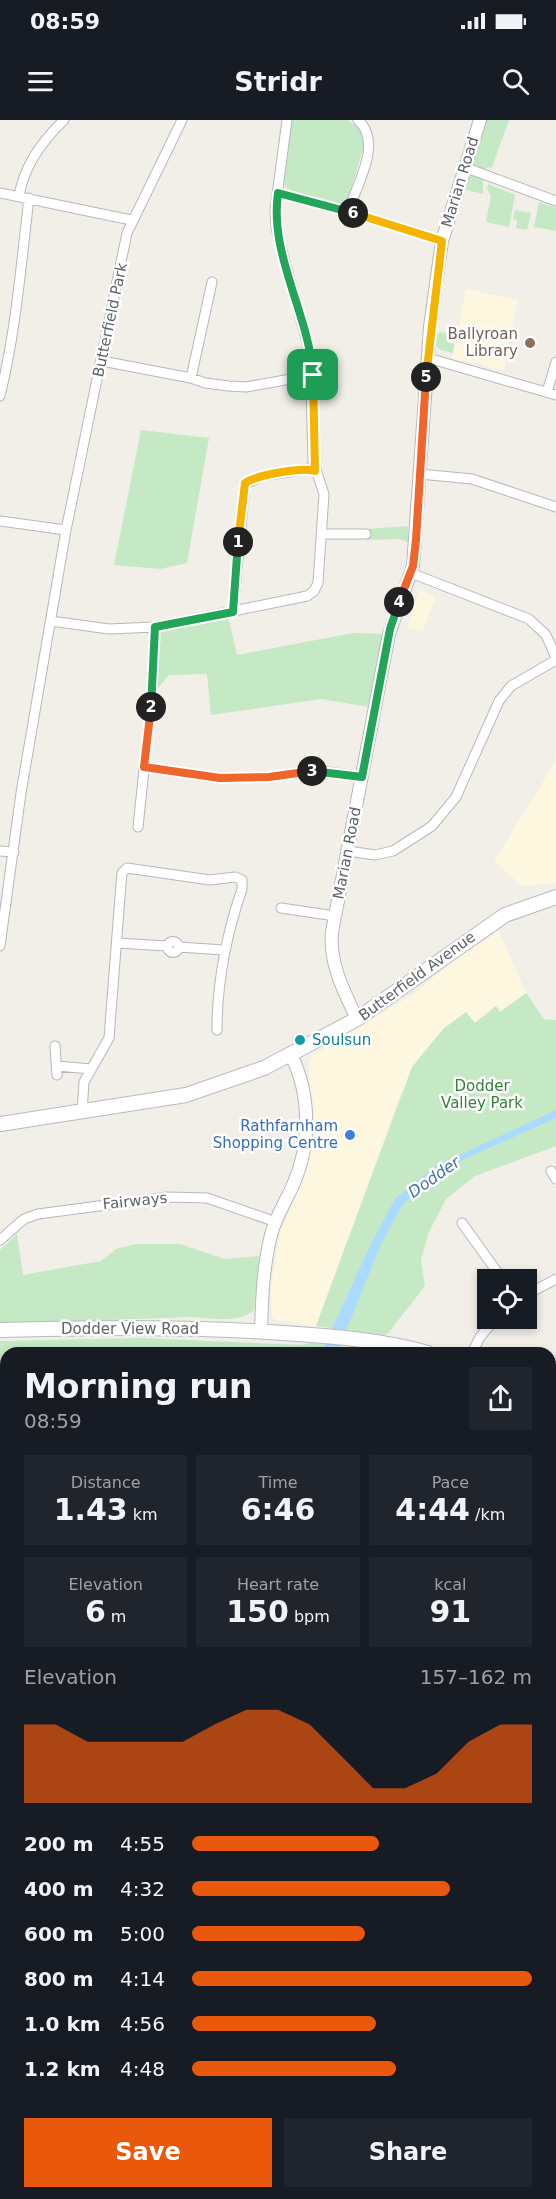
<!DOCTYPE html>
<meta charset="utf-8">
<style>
:root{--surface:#171b24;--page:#20242c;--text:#f1f3f6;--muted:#9ea1a6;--accent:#ea580c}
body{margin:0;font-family:"DejaVu Sans",sans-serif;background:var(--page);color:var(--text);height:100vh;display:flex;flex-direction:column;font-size:22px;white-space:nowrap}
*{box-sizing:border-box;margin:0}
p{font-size:20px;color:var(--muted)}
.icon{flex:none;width:33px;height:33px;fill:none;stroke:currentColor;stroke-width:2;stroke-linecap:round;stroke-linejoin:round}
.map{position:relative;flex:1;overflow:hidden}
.details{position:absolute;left:0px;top:1227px;width:556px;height:852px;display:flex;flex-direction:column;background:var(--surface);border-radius:18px 18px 0 0;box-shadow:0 3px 9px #0003}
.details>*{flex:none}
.controls{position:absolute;left:477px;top:1149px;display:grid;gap:12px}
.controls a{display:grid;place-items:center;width:60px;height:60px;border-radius:0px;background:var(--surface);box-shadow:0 3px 9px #0003;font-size:30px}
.pin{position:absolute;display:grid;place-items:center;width:51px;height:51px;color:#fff;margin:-26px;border-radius:12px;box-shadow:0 3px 9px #0006}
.km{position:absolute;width:30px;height:30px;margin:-15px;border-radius:50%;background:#222;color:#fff;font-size:16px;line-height:30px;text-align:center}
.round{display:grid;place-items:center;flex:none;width:63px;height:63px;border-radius:0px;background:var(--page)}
.headline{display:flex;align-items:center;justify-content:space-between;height:102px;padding:0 24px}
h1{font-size:33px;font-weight:700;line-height:45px}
.stats{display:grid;grid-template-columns:repeat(3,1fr);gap:9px;height:102px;padding:6px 24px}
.stats div{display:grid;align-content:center;border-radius:0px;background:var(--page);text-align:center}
.stats b{font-size:30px;font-weight:700}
.stats small{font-size:16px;font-weight:400}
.stats p{font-size:16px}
.chart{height:168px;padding:12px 24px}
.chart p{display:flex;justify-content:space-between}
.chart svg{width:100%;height:108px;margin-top:6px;fill:var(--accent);opacity:.7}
.primary-button{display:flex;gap:12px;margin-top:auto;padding:12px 24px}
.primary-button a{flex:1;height:69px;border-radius:0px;background:var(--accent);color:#fff;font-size:24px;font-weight:700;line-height:69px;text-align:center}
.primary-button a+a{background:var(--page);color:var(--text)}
ul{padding:0 24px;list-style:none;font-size:20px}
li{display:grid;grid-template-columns:96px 72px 1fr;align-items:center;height:45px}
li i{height:15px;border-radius:8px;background:var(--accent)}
.status{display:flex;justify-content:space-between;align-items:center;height:42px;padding:0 30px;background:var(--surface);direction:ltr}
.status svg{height:16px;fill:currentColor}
header{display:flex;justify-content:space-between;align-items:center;height:78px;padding:0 24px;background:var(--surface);font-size:27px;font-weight:700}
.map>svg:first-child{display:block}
</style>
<div class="status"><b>08:59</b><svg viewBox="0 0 49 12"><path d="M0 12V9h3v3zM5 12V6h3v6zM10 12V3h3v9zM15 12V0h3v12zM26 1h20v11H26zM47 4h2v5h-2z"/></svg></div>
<header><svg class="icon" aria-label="menu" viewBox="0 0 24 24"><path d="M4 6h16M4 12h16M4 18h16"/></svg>Stridr<svg class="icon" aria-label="search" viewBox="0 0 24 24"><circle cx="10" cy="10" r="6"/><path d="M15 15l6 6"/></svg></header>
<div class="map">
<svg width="556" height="2079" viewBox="0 0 556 2079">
<rect width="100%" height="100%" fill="#f1efe8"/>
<path fill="#fef7e0" d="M466,169L518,180L504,249L498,251L478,243L452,239Z
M419,470L436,476L423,511L407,508Z
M556,634V763L522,766L494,741L554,644Z
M499,811L526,873L499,892L495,886L475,903L466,892L401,973L316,1206L276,1200L272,1197L271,1165L280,1112L302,1061L313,1023L315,1008L308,949L313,935L412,875L461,835Z"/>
<path fill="#e1ded6" d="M33,2073H527L529,2079H26Z"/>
<path fill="#c5e8c5" d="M292,0H348L364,12V25L348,80L342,84L290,71L284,65Z
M482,0H509L492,47L483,49L472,45Z
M471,54L483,58V74L462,69Z
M488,64L515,75L509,107L486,102L491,76L487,69Z
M539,82L556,88V111L534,107Z
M515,90L531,93L527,110L516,108L517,100L513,99Z
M439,212L449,213L447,222L454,224L453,233L441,230L433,223Z
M141,310L209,318L187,443L160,449L114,445Z
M408,406V422L400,419L366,420V409Z
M228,496L237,535L353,513L389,514L375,588L321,579L211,595L207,554L169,555L157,569L158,511Z
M526,873L544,899L556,900V1026L475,1056L446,1079L428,1114L421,1140L425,1166L389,1212L385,1215L316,1206L412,947L443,909L466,892L475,903L496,886L500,892Z
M17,1114L23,1155L101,1141L116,1129L136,1124H180L225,1139L259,1136L254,1190C238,1204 211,1198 191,1197L0,1204V1130Z
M142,1218L302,1225L310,1223L378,1230L377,1233H6V1808L0,1801V1221Z
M551,1320L556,1327V1370L551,1362Z
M44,2073H289L291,2079H38Z"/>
<path fill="#aadaff" d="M556,990V998L464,1039L429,1062L403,1084L381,1124L337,1233H321L370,1126L395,1079L436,1046Z"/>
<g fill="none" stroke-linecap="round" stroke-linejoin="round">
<defs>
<path id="minor" d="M464,47L556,81
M0,73L131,100
M278,73L348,91L442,121
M19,76C24,46 43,20 64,0
M348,91C357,65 383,22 358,0
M428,238L556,275
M102,241L191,258L205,263L229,266L246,267L313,255
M191,258L212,162
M547,272L556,242
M0,276C16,211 21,145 29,78
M420,354L472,359L556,387
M0,401L66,410
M323,414H366
M411,453L529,499L546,515L556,538
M233,492L245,364L263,356L308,349L315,351
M51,501L109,509L155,507L307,476L314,471L318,463L324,374L313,341L310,233L276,108L275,91L287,0
M144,647L220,658L269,657L315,650L362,657
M138,707L153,563L155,507
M0,731L14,732
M348,731L375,735L393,731L432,706L456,677L499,581L511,566L556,540
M281,788L335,796
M167.5 827a5.5 5.5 0 1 1 11 0a5.5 5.5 0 1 1-11 0Z
M117,823L167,826
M0,826L21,673L66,410L127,113L182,0
M178,827L224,830
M55,926L57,955
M57,946L91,949
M82,992L84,962L109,918L121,764L122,753L127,748L210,760L235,757L242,760V769C226,816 217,861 217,910
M551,1051L556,1059
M462,1103L503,1160
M0,1120L24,1099L38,1094L167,1077L207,1078L276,1102
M526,1175L556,1159
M472,1233L480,1217L496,1198
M550,1542L556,1535
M550,1704L556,1700
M0,1814L6,1821
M550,1850L556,1848
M0,1958L6,1951"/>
<path id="tertiary" d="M357,899C344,872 329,843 332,812L389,514L413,446L430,207L442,121L480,0
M261,1211C262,1179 263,1147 271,1115C275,1098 286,1081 293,1065C311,1025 311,975 291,935
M536,2073L539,2079"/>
<path id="secondary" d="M0,1004L186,975L264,948L357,899L505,795L556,777
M0,1210C95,1208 189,1206 283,1213C331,1216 381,1220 428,1233
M550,1310L556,1316
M550,1408L556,1401
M0,1991L6,1985"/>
</defs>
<use href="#minor" stroke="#b5b8bc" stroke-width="11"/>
<use href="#tertiary" stroke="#b5b8bc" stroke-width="14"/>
<use href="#secondary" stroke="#b6babf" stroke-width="16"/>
<use href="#minor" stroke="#fff" stroke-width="9"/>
<use href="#tertiary" stroke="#fff" stroke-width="12"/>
<use href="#secondary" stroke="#fff" stroke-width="14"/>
</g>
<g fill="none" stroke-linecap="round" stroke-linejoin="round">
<defs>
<path id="split-1" d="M238,422L245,363C257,355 301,347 315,351L313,255"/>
<path id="split-2" d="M151,587L155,507L233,492L238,422"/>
<path id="split-3" d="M151,587L144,647L220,658L269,657L312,651"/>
<path id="split-4" d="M312,651L362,657L390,509L399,482"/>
<path id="split-5" d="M399,482L413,446L416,420L426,257"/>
<path id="split-6" d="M353,93L442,121L426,257"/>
<path id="split-7" d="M313,255C309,194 269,135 278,73L353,93"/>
</defs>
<use href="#split-1" stroke="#fff" stroke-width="12"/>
<use href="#split-2" stroke="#fff" stroke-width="12"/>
<use href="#split-3" stroke="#fff" stroke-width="12"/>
<use href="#split-4" stroke="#fff" stroke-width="12"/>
<use href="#split-5" stroke="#fff" stroke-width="12"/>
<use href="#split-6" stroke="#fff" stroke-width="12"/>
<use href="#split-7" stroke="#fff" stroke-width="12"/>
<use href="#split-1" stroke="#f5b400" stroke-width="8"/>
<use href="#split-2" stroke="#22a559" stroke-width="8"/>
<use href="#split-3" stroke="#f0652b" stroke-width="8"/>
<use href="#split-4" stroke="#22a559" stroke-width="8"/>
<use href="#split-5" stroke="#f0652b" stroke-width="8"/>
<use href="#split-6" stroke="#f5b400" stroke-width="8"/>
<use href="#split-7" stroke="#22a559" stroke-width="8"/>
</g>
<circle fill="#8d6e63" stroke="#fff" stroke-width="2" cx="530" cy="223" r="6"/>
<circle fill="#0f9aa8" stroke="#fff" stroke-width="2" cx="300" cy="920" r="6"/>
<circle fill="#3f7fe0" stroke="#fff" stroke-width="2" cx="350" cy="1015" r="6"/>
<g text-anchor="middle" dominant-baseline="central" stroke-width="5" stroke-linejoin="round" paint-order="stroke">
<g font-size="15" fill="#5f6368" stroke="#fff">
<text transform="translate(460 62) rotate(-73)">Marian Road</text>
<text transform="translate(110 200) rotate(-78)">Butterfield Park</text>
<text transform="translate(347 733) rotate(-79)">Marian Road</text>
<text transform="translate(417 856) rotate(-36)">Butterfield Avenue</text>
<text transform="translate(135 1081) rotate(-6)">Fairways</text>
<text x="130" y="1209">Dodder View Road</text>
</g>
<g font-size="15" fill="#785e54" stroke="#fff" text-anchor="end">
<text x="518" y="214">Ballyroan<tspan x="518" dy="17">Library</tspan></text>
</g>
<g font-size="15" fill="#0d838f" stroke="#fff" text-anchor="start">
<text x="312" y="920">Soulsun</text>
</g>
<g font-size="15" fill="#348238" stroke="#fff">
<text x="482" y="966">Dodder<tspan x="482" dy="17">Valley Park</tspan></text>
</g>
<g font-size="15" fill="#366cbe" stroke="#fff" text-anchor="end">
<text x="338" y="1006">Rathfarnham<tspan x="338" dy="17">Shopping Centre</tspan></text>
</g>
<g font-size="16" font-style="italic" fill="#4174aa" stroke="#fff">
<text transform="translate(434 1057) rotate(-35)">Dodder</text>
</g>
</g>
</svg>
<div class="controls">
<a><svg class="icon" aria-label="locate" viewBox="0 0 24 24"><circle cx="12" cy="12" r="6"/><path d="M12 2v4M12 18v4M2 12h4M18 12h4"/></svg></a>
</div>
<div class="pin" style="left:313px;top:255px;background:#1e9e55"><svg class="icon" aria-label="arrive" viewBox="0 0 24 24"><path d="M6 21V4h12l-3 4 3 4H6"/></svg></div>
<b class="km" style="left:238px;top:422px">1</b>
<b class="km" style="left:151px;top:587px">2</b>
<b class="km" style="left:312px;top:651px">3</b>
<b class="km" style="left:399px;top:482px">4</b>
<b class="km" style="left:426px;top:257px">5</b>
<b class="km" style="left:353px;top:93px">6</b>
<section class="details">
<div class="headline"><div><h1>Morning run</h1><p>08:59</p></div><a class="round"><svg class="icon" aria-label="share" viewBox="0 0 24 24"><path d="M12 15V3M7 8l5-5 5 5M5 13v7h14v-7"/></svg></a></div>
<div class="stats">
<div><p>Distance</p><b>1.43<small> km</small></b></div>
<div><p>Time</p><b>6:46</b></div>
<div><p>Pace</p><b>4:44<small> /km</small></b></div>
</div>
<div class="stats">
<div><p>Elevation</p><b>6<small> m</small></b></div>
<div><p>Heart rate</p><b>150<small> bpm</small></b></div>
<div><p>kcal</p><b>91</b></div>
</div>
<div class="chart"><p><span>Elevation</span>157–162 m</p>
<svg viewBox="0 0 160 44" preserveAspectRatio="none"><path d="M0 44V12L10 12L20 19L30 19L40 19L50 19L60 12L70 6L80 6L90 12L100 25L110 38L120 38L130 32L140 19L150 12L160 12V44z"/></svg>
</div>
<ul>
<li><b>200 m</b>4:55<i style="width:55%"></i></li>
<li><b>400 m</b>4:32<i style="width:76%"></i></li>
<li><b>600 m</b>5:00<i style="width:51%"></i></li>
<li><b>800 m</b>4:14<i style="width:100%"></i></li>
<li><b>1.0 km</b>4:56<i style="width:54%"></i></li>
<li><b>1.2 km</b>4:48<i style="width:60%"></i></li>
</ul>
<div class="primary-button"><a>Save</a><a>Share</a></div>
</section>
</div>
